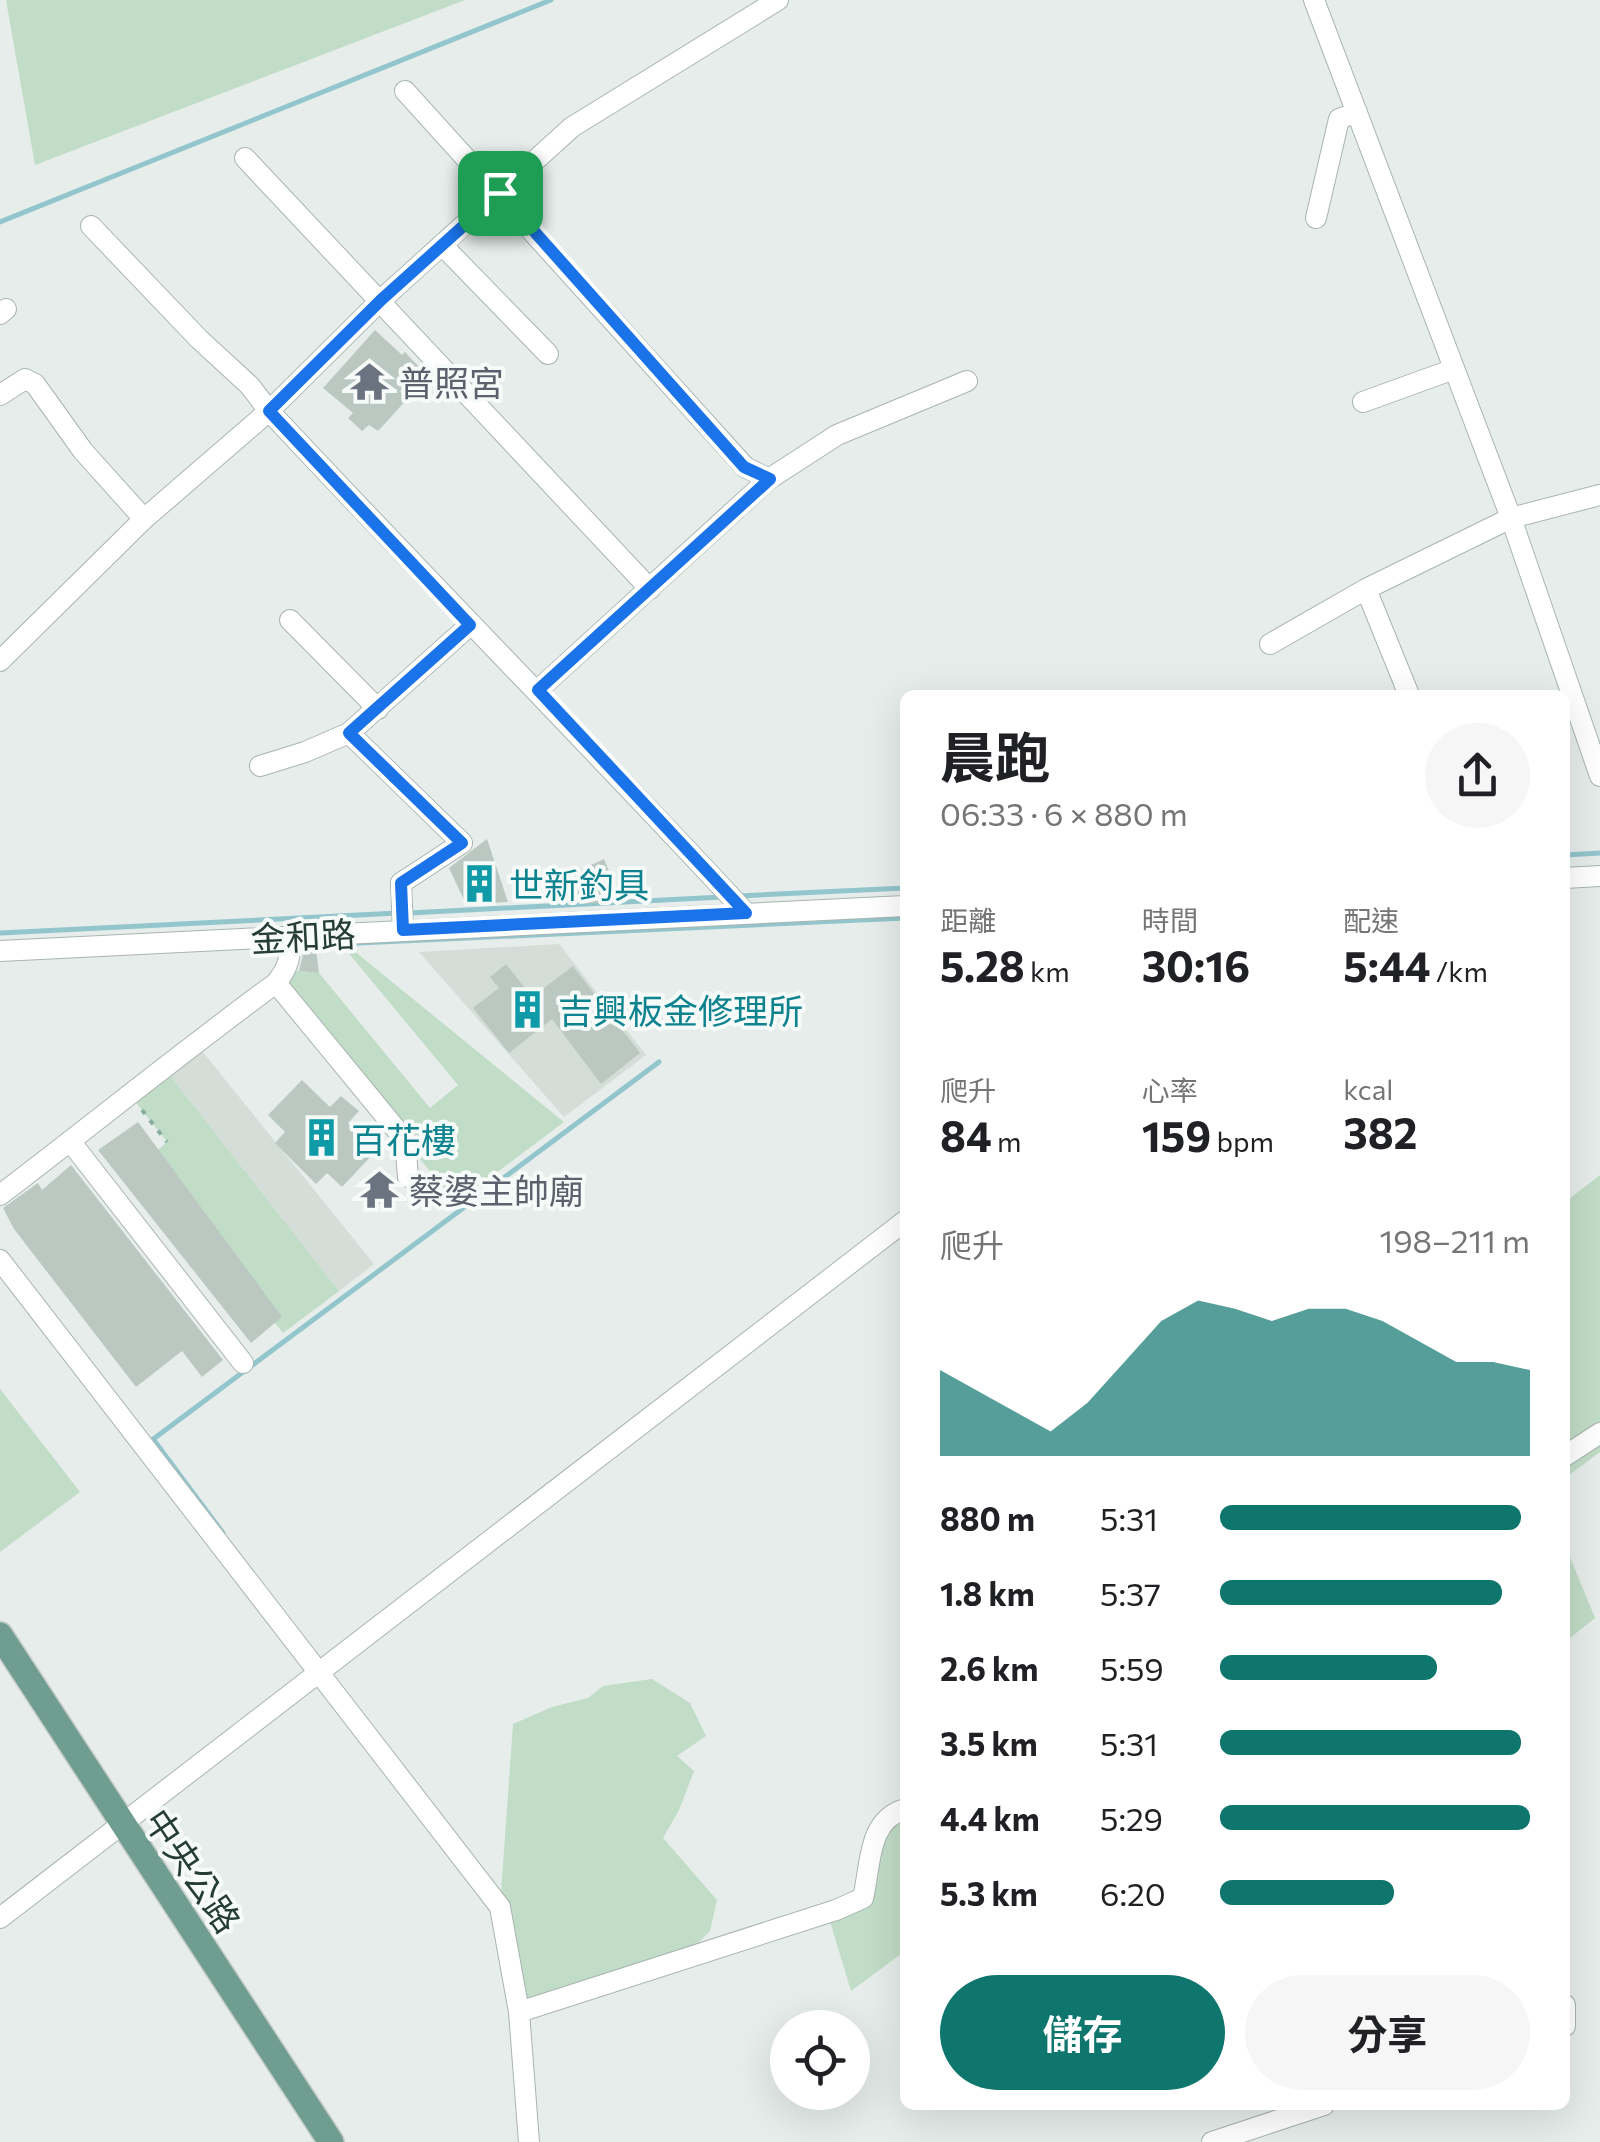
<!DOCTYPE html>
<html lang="zh-TW">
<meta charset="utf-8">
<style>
:root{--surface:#fff;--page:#f6f6f6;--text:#202124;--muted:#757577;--accent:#0f766e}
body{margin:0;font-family:Commissioner,"Noto Sans TC",sans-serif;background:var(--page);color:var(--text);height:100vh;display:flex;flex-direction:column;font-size:38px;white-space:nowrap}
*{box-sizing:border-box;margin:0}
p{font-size:32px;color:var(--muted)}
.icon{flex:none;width:55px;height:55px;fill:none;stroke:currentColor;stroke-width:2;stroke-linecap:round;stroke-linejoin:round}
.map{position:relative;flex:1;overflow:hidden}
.panel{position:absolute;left:900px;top:690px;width:670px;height:1420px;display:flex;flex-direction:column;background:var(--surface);border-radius:15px;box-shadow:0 10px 40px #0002}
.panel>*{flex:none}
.tools{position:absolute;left:770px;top:2010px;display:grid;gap:20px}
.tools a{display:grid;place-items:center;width:100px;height:100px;border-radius:50%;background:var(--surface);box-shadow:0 10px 40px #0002;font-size:50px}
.pin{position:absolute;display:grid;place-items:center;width:85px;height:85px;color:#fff;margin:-42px;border-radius:20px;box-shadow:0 5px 15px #0006}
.round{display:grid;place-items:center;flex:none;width:105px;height:105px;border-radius:52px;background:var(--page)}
.summary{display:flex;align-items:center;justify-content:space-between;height:170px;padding:0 40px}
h1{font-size:55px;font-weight:700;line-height:75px}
.figures{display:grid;grid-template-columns:repeat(3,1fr);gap:15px;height:170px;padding:10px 40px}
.figures div{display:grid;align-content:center}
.figures b{font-size:42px;font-weight:700}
.figures small{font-size:28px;font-weight:400}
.figures p{font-size:28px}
.chart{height:280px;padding:20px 40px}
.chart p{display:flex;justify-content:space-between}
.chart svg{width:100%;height:180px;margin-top:10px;fill:var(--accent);opacity:.7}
.cta{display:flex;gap:20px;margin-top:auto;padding:20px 40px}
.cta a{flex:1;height:115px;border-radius:60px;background:var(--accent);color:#fff;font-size:40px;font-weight:700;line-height:115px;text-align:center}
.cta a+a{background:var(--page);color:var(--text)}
ul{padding:0 40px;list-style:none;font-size:32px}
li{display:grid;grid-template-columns:160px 120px 1fr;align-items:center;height:75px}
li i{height:25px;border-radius:12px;background:var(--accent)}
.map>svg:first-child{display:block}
</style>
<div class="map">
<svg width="1600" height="2142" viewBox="0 0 1600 2142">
<rect width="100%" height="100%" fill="#e6edea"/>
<path fill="#d4ddd8" d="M559,944L646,1055L564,1117L419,952Z
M202,1051L374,1264L339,1291L167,1072Z"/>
<path fill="#c1dcc7" d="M6,0H465L35,165Z
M332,933L564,1122L456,1203L276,983L287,970L319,973L430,1108L458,1085Z
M164,1068L339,1291L283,1333L146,1160L167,1142L130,1095Z
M1600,1175V1452L1565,1478V1202Z
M0,1389L80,1492L0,1552Z
M1565,1545L1595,1618L1565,1642Z
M652,1679L690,1703L706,1736L677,1756L694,1771L679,1810L663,1838L717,1900L710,1931L680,1961L519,2012L500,1907L513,1724L552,1707L588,1698L603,1686Z
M905,1808V1951L851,1991L829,1918L863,1898L870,1872L900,1810Z"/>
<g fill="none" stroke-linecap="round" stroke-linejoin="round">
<path stroke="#93c5cc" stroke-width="5" d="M0,222L551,0
M1565,855L1600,853
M738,896L905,888
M409,913L722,897
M0,933L398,913
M294,946L905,918
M153,1439L223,1533
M148,1443L659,1062"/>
</g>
<path fill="#bbc8c2" d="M375,330L402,355L405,352L421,369L400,391L407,399L391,417L378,431L369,425L362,431L348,418L353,413L323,388Z
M487,839L508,902L466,904L449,868Z
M604,859L621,902L579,904L567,876Z
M316,949L319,973L299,971L304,950Z
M506,964L532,997L573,966L640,1053L601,1084L552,1019L509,1053L473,1008L499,988L490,977Z
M302,1080L330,1107L341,1096L359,1111L348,1123L375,1152L342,1187L327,1173L316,1184L275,1143L285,1132L268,1115Z
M138,1122L282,1317L251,1343L98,1150Z
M71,1165L223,1360L202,1377L182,1351L136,1387L14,1229L3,1208L38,1183L42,1190Z
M383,1172L394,1199L373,1206L364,1179Z"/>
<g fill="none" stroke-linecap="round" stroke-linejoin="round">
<defs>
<path id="minor" d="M1314,0L1511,518L1600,776
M405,91L745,467L769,479
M245,158L650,589
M1316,218L1339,119L1357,112
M91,226L199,339L250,386L269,411C427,580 589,744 746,913
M442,245L548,354
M0,314L6,309
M0,395L25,379L35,384L83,451L144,519
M1363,402L1454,369
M1366,589L1409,695
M290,620L378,709
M1270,644L1366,589L1511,518L1600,495
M0,661L144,519L269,411L381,300L572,127L778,0
M538,690L769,479L837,435L967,381
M260,766L305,752L349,733
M1565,878L1600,876
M403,930L401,883L462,843L349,733L470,625
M0,951L905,906
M276,983L405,1140L408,1177
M70,1141L243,1363
M0,1195C92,1125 182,1052 276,983C289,967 291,956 290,935
M0,1260L500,1907L519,2012L529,2142
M1565,1456L1600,1433
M0,1918L905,1221
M1565,2005V2026
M519,2012L836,1910L863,1898C871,1866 867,1820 905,1809
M1212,2142L1324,2105"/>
<path id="major" d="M0,1635L331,2142"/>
</defs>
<use href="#minor" stroke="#a9b5b1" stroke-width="22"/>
<use href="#major" stroke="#c2c9c7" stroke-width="28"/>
<path stroke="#89ada1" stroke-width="4" stroke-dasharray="5 8" stroke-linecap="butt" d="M142,1110L167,1142"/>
<use href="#minor" stroke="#fff" stroke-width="20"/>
<use href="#major" stroke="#6f9e91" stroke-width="25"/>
</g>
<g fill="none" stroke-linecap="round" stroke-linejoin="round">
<defs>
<path id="route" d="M500,193L744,467L770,479L538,690L746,913L403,930L401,883L462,843L349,733L470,625L269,411L381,300Z"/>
</defs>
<use href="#route" stroke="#fff" stroke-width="20"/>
<use href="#route" stroke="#1a73e8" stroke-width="12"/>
</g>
<defs>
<symbol id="temple-bare" viewBox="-9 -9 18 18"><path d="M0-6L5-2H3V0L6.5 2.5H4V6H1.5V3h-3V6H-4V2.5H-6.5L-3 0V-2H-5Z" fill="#6b7280" stroke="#f6faf8" stroke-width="2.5" paint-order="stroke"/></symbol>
<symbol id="building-bare" viewBox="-9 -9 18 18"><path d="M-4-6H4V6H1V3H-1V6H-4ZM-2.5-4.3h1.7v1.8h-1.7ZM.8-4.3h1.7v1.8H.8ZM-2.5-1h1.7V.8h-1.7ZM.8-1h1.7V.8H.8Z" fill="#0f9aa8" stroke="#f6faf8" stroke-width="2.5" paint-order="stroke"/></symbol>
</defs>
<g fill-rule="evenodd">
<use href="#temple-bare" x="342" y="354" width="55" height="55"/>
<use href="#building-bare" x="452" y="856" width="55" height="55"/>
<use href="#building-bare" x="500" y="982" width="55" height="55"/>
<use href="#building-bare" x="294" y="1110" width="55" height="55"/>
<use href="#temple-bare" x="352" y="1162" width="55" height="55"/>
</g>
<g text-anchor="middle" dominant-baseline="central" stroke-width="8" stroke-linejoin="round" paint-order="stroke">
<g font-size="35" fill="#5b616d" stroke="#f6faf8" text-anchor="start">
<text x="399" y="381">普照宮</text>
<text x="409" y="1189">蔡婆主帥廟</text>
</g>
<g font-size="35" fill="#0d838f" stroke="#f6faf8" text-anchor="start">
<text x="509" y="883">世新釣具</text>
<text x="558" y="1009">吉興板金修理所</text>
<text x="351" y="1138">百花樓</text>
</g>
<g font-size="35" fill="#263d37" stroke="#f6faf8">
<text transform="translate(303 935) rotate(-3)">金和路</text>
<text transform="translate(194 1870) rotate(56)">中央公路</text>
</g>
</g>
</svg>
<div class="tools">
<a><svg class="icon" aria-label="locate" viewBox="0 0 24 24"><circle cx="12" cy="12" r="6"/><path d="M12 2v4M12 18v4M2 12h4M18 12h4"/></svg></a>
</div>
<div class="pin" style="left:500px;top:193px;background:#1e9e55"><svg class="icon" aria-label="arrive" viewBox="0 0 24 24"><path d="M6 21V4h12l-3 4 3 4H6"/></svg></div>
<section class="panel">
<div class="summary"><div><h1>晨跑</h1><p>06:33 · 6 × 880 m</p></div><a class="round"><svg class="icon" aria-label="share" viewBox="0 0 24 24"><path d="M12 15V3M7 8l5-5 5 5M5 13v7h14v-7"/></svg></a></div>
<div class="figures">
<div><p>距離</p><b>5.28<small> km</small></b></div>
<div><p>時間</p><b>30:16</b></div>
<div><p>配速</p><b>5:44<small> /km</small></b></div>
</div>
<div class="figures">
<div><p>爬升</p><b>84<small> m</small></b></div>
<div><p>心率</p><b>159<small> bpm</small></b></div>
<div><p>kcal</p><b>382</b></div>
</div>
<div class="chart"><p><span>爬升</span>198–211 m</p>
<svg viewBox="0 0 160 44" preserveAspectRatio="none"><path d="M0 44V23L10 28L20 33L30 38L40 31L50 21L60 11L70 6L80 8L90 11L100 8L110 8L120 11L130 16L140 21L150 21L160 23V44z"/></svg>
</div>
<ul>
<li><b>880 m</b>5:31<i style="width:97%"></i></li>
<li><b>1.8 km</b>5:37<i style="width:91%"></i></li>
<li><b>2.6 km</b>5:59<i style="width:70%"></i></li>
<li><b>3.5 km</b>5:31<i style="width:97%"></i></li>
<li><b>4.4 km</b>5:29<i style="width:100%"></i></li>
<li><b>5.3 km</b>6:20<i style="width:56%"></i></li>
</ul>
<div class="cta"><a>儲存</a><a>分享</a></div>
</section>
</div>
